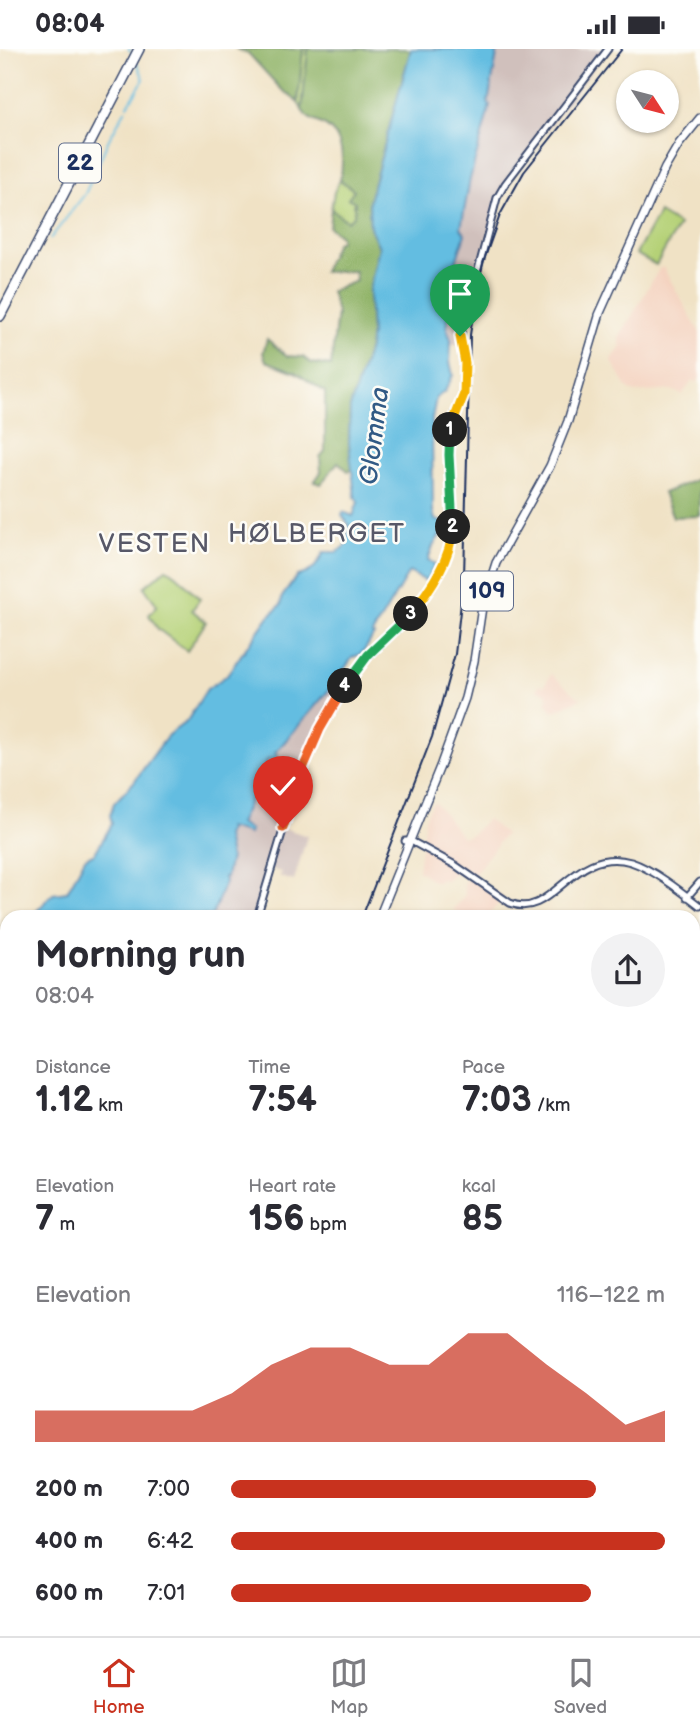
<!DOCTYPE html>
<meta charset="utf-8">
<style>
:root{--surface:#fff;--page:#f2f2f3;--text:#2b2b33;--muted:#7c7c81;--line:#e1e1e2;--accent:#c8321e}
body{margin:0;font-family:"Balsamiq Sans",sans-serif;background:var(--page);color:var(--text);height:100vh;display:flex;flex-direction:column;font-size:26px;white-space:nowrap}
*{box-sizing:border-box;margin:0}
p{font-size:23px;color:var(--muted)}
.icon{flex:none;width:38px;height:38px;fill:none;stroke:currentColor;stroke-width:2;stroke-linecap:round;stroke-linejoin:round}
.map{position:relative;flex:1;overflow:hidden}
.drawer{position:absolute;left:0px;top:861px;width:700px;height:726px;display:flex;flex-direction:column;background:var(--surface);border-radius:21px 21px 0 0;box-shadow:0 2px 5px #0004}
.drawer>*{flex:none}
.needle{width:46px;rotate:126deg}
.controls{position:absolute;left:616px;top:21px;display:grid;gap:14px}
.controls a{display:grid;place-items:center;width:63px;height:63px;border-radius:50%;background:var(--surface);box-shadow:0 2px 5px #0004;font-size:35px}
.pin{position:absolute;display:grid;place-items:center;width:60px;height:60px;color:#fff;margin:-72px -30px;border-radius:50% 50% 50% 0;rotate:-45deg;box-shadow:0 0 7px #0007}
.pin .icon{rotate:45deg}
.km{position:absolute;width:35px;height:35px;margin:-18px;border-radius:50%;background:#222;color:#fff;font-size:19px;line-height:35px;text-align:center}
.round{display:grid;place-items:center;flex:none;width:74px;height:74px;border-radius:37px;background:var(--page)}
.overview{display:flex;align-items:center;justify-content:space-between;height:119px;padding:0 35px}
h1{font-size:38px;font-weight:700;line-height:52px}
.figures{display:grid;grid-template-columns:repeat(3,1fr);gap:10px;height:119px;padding:7px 35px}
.figures div{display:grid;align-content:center}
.figures b{font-size:35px;font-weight:700}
.figures small{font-size:19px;font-weight:400}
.figures p{font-size:19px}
.chart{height:196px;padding:14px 35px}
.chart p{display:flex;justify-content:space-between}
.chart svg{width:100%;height:126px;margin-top:7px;fill:var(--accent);opacity:.7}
ul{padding:0 35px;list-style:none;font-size:23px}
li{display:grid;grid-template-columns:112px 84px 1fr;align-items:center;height:52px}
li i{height:18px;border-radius:9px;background:var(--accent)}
.status{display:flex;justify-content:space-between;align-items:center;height:49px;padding:0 35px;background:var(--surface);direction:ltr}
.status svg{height:19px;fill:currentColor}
.tabs{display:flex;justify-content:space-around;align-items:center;height:98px;border-top:2px solid var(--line);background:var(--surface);font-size:19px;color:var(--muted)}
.tabs a{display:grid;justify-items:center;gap:4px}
.tabs .on{color:var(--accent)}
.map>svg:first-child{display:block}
</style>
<div class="status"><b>08:04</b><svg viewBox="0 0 49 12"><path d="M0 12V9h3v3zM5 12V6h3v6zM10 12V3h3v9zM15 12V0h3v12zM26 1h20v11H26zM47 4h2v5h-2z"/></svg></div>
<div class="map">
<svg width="700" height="1587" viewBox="0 0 700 1587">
<rect width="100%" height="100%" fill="#fdfcf7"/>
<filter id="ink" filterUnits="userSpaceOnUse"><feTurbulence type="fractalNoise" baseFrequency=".0143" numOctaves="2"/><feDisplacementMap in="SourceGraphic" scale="14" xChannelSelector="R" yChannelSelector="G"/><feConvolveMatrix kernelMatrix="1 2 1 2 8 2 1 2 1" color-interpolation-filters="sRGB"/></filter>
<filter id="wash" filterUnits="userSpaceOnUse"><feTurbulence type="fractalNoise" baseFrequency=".00686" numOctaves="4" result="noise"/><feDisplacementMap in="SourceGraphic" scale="28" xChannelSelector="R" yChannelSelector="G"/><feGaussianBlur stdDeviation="1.57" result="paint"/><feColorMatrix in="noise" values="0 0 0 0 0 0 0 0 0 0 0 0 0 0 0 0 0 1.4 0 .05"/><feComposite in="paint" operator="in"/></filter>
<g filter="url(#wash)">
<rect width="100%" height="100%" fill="#f0e2c5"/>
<path fill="#f4d3c0" d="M663,218L700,284V329L696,334L692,332L682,346L672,341L635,344L628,340L611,311L621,298L619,289L659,220Z
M551,625L577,647L582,649L553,663L546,652L549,650L546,643L537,641L539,635L544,637Z
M435,753L462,788L471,786L487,770L505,785L473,827L503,849L487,868H465L453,861L465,846L464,837L466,830L458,822L454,824L446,833L442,830L438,833H434L418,821L425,769L432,755Z"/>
<path fill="#d0c0bc" d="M498,0H608L502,140L461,274L462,294L450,296L451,291L447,281L450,256L456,213L465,185L461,180L470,130L490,56L488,54Z
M337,629L347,635L310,702L284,779L307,787L294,832L280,828L281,823L271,820L257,868H210L225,833L223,832L228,779L237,781L249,749L269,710L274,711L277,706L274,704L330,640Z
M293,1580H412L418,1585L422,1580L513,1582L508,1587H285Z"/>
<path fill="#b5d177" stroke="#68806a" stroke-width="2" d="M303,0H308L302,61L298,53Z
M340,131L354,141V167L347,172L331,160L334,143Z
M659,164L679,176L656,216L636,205Z
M166,520C179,525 189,540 200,550L192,561L206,573L187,602L158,580L149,566L157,556L144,538Z"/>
<path fill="#90b368" stroke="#567163" stroke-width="2" d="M236,0H303L298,53L280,39L249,5Z
M308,0H411L369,152L370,178L379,198L369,242L371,285L369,299L350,359L349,394L353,421L348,422L338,413L321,435L314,433L321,423L320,408L325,402V343L295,323L266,312L263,304L267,290L287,307L303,308L311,314L331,317L337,264L331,242L356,232L355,222L323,223L336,194L340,192V187L329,178L331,160L347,172L354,167L355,153L348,149L354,141L340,131C344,112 344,87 324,76C314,71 308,71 302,61Z
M700,429V467L673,468L663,444Z"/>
<path fill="#63bde1" stroke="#3f76a0" stroke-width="2" d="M411,0H498L488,54L490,56L470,130L461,179L465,185L456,213L447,280L451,291L450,313L453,326L445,342L436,349L432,370L433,462L435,471L443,473C444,485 440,485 435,494C432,498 430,505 428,511L435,515L426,532L409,523L372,585L374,586C367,595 366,605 353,608L330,640L275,704L278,706L274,711L268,710L239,775L250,781L249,785L228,779L229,781L226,787L230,808L226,828H224L225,833L212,867L31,868L53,845L67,843L85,809L95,804L112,775L110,766L114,754L133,734L168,686L187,672L207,640L226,627L269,567L281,556L282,548L297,527C313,524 317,516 324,503H337L346,497L349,476L342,466L343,463L353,467L358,453L355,448L349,394L350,359L369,299L371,285L369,242L379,198L370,178L369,152Z
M7,932V1444L6,1449L0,1453V950Z"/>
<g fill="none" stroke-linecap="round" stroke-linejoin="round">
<path stroke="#63bde1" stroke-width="2" d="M129,0L130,2
M128,56L144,30L137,14
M50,190L85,145L109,90L126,60"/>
</g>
</g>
<g filter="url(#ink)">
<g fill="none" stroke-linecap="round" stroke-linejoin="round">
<defs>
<path id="secondary" d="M405,792H411L455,816L510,854C553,872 571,796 631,813C653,820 682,843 700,857
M687,848L700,833
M257,868L296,738L320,680L363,612L404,573L423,549L439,523L449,500L453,476L449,389L452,372L463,349L465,335L461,277L470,251L497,149L505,135L608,0
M693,1480L700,1483
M109,1580L110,1587
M311,1580L319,1587
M412,1580L421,1587"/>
<path id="primary" d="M599,266L665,119L679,95L700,69
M382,861L441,715L465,649L474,612L482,558L496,514L550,417L568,372L600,264
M213,1580L215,1587
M70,1587L74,1580"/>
<path id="highway" d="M0,267L139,0
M693,1463L700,1465
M693,1470L700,1472
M0,1472L7,1475
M0,1479L7,1482"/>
</defs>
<use href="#secondary" stroke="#3b4a6d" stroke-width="9"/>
<use href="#primary" stroke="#3b4a6d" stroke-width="10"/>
<use href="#highway" stroke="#3b4a6d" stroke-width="12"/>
<use href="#secondary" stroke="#fff" stroke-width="5"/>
<use href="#primary" stroke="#fff" stroke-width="7"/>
<use href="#highway" stroke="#fff" stroke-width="9"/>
<path stroke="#1b2f5e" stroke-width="2" d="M362,868L432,688L455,605L464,528L470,286L476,245L483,214L500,166L524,123L622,0
M339,1580L346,1587"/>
</g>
</g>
<g fill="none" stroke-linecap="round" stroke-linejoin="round" filter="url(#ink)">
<defs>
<path id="split-1" d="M450,381L464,345L465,314L460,287"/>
<path id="split-2" d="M450,381L449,406L453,478"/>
<path id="split-3" d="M411,565C430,540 451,511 453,478"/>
<path id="split-4" d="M345,637L368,606L411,565"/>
<path id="split-5" d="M301,724L320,680L345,637"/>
<path id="split-6" d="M283,779L301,724"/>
</defs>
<use href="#split-1" stroke="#fff" stroke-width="14"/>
<use href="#split-2" stroke="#fff" stroke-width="14"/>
<use href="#split-3" stroke="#fff" stroke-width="14"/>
<use href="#split-4" stroke="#fff" stroke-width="14"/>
<use href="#split-5" stroke="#fff" stroke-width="14"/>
<use href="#split-6" stroke="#fff" stroke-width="14"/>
<use href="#split-1" stroke="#f5b400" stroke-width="9"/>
<use href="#split-2" stroke="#22a559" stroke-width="9"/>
<use href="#split-3" stroke="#f5b400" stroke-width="9"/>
<use href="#split-4" stroke="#22a559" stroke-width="9"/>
<use href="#split-5" stroke="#f0652b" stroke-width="9"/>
<use href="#split-6" stroke="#f0652b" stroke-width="9"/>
</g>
<g text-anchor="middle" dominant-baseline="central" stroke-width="5" stroke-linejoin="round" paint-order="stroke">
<g fill="#fdfcf7" stroke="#5f6c8c" stroke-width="2">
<rect x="59" y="94.5" width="42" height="39" rx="5"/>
<rect x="461" y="522.5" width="52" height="39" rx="5"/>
</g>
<g font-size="23" font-weight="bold" fill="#1b2f5e">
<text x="80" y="114">22</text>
<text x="487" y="542">109</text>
</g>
<g font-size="26" font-style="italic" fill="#315a85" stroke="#fdfcf7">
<text transform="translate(375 387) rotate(-83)">Glomma</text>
</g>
<g font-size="26" letter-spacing="2" fill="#575868" stroke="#fdfcf7">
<text x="317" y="485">HØLBERGET</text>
<text x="155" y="495">VESTEN</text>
</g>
</g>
</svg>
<div class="controls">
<a><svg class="needle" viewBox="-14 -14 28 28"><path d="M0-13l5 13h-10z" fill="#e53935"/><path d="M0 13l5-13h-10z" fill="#7c7c81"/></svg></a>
</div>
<div class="pin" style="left:460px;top:287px;background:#1e9e55"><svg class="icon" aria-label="arrive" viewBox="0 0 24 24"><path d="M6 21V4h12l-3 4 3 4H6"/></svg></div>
<div class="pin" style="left:283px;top:779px;background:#d93025"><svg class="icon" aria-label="check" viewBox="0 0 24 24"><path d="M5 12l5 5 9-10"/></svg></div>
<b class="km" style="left:450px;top:381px">1</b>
<b class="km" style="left:453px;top:478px">2</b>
<b class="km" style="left:411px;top:565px">3</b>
<b class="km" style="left:345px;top:637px">4</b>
<section class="drawer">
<div class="overview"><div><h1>Morning run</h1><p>08:04</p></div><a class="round"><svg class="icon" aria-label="share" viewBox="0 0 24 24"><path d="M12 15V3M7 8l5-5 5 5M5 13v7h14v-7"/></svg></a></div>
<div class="figures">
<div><p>Distance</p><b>1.12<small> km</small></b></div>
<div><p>Time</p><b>7:54</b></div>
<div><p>Pace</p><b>7:03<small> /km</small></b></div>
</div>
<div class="figures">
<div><p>Elevation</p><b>7<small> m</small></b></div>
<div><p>Heart rate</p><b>156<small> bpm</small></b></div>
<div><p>kcal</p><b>85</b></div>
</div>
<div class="chart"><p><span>Elevation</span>116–122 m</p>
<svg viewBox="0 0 160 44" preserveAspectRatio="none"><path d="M0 44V33L10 33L20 33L30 33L40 33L50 27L60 17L70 11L80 11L90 17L100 17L110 6L120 6L130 17L140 27L150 38L160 33V44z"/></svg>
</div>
<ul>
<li><b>200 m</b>7:00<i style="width:84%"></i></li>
<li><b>400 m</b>6:42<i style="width:100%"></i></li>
<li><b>600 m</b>7:01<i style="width:83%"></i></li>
</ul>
</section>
</div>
<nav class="tabs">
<a class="on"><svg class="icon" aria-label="home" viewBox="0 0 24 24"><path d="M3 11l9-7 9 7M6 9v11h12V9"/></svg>Home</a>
<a><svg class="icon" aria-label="map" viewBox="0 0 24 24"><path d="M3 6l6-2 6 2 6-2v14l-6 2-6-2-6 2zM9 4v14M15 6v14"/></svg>Map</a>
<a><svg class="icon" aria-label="saved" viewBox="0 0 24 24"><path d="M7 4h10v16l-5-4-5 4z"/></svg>Saved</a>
</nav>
